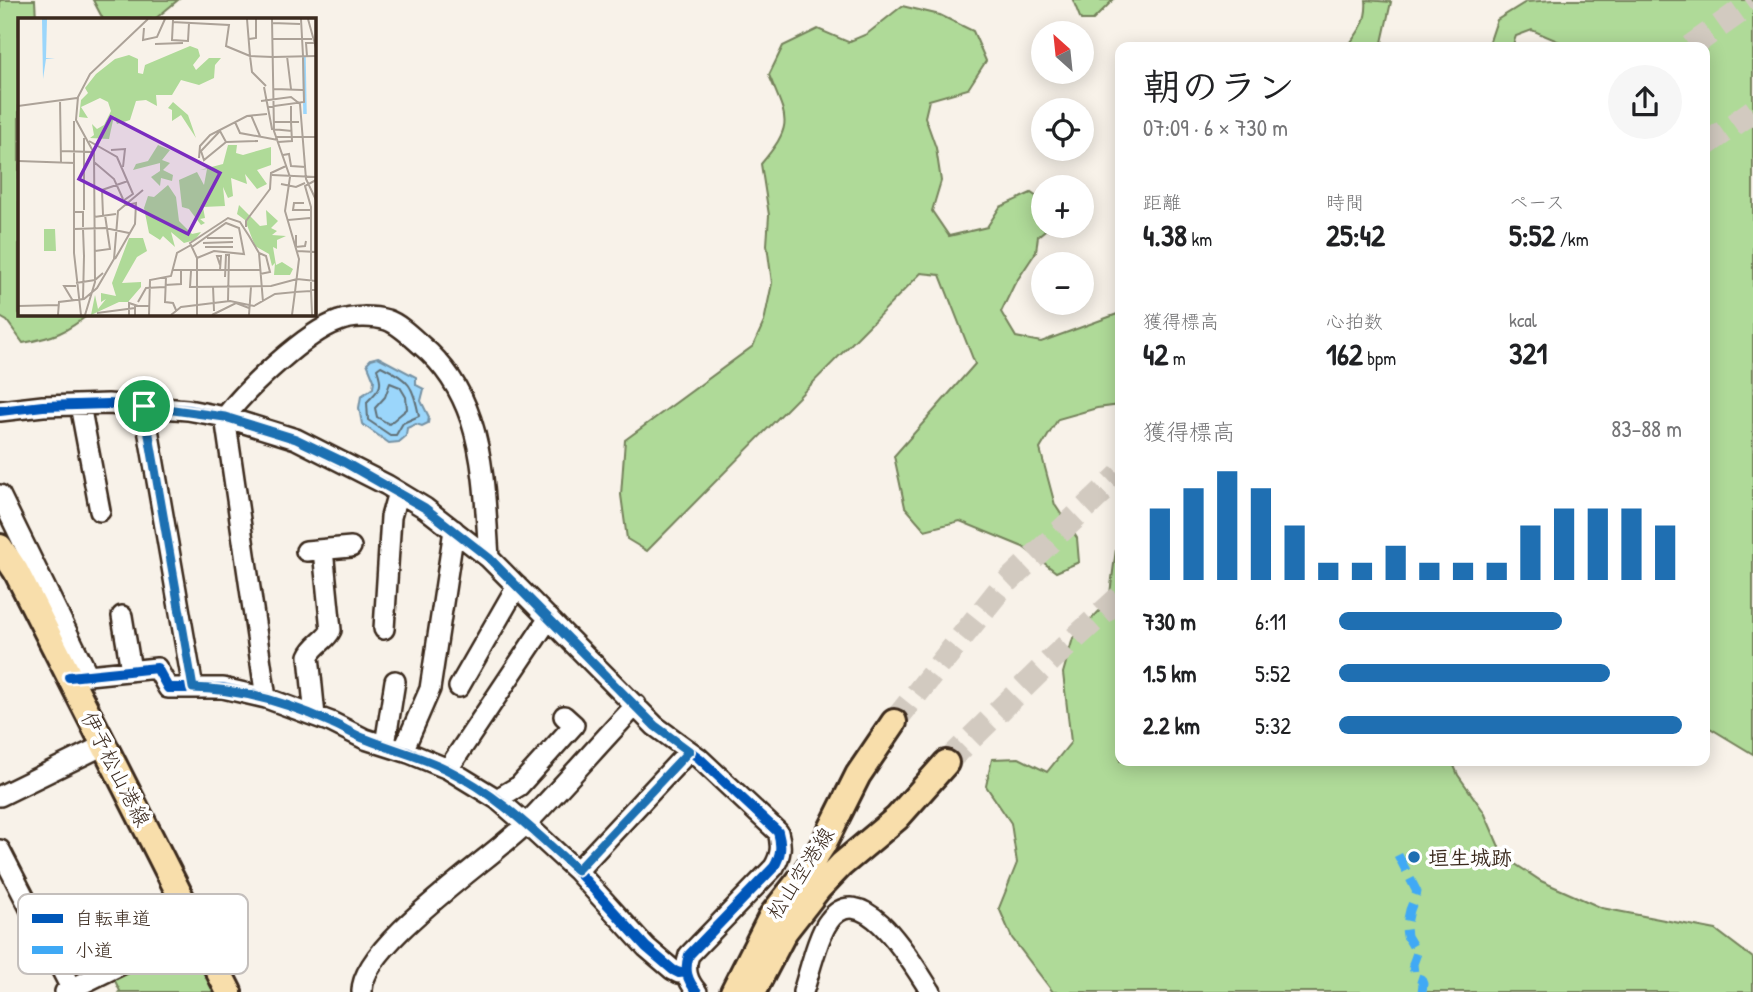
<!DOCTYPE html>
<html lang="ja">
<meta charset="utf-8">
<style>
:root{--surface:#fff;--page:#f6f6f6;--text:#202124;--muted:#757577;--accent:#1f6fb2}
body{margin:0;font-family:"Patrick Hand","Klee One",sans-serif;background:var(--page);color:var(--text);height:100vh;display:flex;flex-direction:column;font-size:26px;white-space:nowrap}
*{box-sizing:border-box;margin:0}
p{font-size:23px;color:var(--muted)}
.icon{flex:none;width:38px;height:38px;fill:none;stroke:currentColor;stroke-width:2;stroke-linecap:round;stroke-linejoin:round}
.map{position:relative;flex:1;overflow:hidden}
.sheet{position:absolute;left:1115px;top:42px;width:595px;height:724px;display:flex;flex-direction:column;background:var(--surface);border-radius:14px;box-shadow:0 4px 18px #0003}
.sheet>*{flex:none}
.needle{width:46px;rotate:333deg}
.controls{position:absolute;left:1031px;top:21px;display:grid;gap:14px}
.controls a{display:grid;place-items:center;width:63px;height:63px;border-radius:50%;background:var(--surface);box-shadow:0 4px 18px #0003;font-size:35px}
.pin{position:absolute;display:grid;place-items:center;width:60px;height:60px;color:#fff;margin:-30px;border:4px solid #fff;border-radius:50%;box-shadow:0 2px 7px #0007}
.round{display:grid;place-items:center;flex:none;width:74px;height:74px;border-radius:37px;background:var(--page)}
.head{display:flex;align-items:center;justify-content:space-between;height:119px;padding:0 28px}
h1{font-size:38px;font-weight:700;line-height:52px}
.figures{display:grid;grid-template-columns:repeat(3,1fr);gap:10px;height:119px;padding:7px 28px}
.figures div{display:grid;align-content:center}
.figures b{font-size:30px;font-weight:700}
.figures small{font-size:19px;font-weight:400}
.figures p{font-size:19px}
.chart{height:196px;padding:14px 28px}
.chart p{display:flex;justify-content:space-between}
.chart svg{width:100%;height:126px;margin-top:7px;stroke:var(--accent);stroke-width:6}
ul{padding:0 28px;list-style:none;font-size:23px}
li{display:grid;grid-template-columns:112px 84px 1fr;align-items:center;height:52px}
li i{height:18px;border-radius:9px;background:var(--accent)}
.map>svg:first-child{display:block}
</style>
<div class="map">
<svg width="1753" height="992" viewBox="0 0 1753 992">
<rect width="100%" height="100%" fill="#f8f2e9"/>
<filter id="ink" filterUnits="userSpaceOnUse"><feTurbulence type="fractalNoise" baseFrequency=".0143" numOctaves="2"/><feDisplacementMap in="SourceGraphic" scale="14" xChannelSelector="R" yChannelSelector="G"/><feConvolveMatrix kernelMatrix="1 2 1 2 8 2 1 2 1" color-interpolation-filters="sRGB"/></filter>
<g filter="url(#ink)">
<path fill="#afda98" stroke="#75825b" stroke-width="2" d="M0,0H35L36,19H19V313H90C66,333 54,337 23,343L7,321L0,317Z
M93,0H178L155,19H103Z
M1073,0H1113L1093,20H1081Z
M1366,0L1391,2L1381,47H1347C1359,32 1368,20 1366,0Z
M1553,0H1753V754L1705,725L1704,47H1563L1560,42L1532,30L1516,36L1512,47H1488L1497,20L1526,2Z
M902,6L940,15L973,31L986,61L968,89L929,100L925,117L936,148L941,181L932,211L949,236L987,227L1000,207L1031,193L1043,201V226H1050L1038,236L1036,252L1014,285L1001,312L1016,337L1041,342L1120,313V405L1097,408L1058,419L1040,449L1055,505L1077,538L1079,562L1056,572L1023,547L960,521L925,530L905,507L894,456L975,364L940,275L921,273L647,551L627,539L621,495L625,440L753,346L764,322L772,283L767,245L769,215L761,164C794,124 788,121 769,75L783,46L818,29L848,42L867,34Z
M1120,539V761H1452L1458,775L1484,812L1503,856L1541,881L1602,908L1716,930L1753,958V992H1053L1012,938L999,908L1017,863L1011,823L986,786L992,759L1019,758L1047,772L1071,742L1063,673L1073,638L1109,601L1117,542Z
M189,940L215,992H119L120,991L113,977Z"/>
<path fill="#9bd6fb" stroke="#7591a3" stroke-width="2" d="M378,357L416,377V385L424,389L421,401L429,417L428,423L422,426L416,424L407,428L406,436L399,442L389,443L362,424L359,408L361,396L373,388L374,380L367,363L371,359Z"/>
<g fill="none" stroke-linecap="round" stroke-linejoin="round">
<path stroke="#616f76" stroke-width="2" d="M381,366C410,380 413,386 419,416L403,423L396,435H390L368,420L367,402C379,389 384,388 377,369Z
M390,383L400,387L406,397L407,409L389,424L377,417L375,408L385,397Z"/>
<path stroke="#d2cac0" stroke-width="24" stroke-dasharray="24 12" stroke-linecap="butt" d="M1690,47L1753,2
M1704,146L1753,111
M894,722L1001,588L1120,475
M946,763L1051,660L1120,597"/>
<defs>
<path id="minor" d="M80,405L100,511
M144,406L193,688
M0,411L43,406L108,404L188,410L225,417L296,439L387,485L425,508L489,558L655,726L699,758L778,832C782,846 781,855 774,867L689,955C684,970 687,980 697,992
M0,495L88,675
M306,551L351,547
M122,616L131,670
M384,629L391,517L398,492
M69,677L157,668L168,688H223L266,698L331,722L365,739L409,753L448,769L497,799L526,824L577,871L646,947L673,970L679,973L686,972
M459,687L517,586
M266,698L225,417C246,389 306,332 339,321C352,316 373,316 387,320C399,324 412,337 421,345C445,365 461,390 471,420C485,463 486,513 489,558
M315,716L309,656C314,644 326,641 331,630L323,550
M385,745L395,681
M403,751L430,689L454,530
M448,769L549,618
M0,796L104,745
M497,799L519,786L574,725L564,716
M0,850L73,992
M577,871L689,751
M65,992L196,928
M362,992C360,945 494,857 527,823C564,785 599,744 636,705
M803,992C809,974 818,934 829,921C863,874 915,968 931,992"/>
<path id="major" d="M0,547L16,571L229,992
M733,992L772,915L805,873L823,845L858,775L894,722
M753,992L785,931L818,889L841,865L897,818L946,763"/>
</defs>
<use href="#minor" stroke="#3b2a1e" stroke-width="24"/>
<use href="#major" stroke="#3b2a1e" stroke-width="30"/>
<use href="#minor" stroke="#fff" stroke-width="19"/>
<use href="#major" stroke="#f8deab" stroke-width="24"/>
<path stroke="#3fa9f5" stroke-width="9" stroke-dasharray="18 9" stroke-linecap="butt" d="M1398,855L1417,892L1410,910L1406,928L1407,936L1417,953L1413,964L1414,974L1415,977L1421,979L1423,984L1422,992"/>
<defs>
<path id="cycleway" d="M0,411L43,406L108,404L188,410L225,417L296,439L387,485L425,508L489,558L655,726L699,758L778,832C782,846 781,855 774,867L689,955C684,970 687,980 697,992
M69,677L157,668L168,688H223L266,698L331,722L365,739L409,753L448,769L497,799L526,824L577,871L646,947L673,970L679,973L686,972"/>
</defs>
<use href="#cycleway" stroke="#fff" stroke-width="15"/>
<use href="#cycleway" stroke="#0057b8" stroke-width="10"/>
</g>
</g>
<g fill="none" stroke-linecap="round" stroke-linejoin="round" filter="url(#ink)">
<defs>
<path id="route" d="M144,406L225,417L296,439L342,461L425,508L489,558L655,726L689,751L577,870C536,833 497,794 446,769C420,756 393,750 366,739C354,735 344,728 332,723C288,703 242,689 193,688Z"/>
</defs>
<use href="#route" stroke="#fff" stroke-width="14"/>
<use href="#route" stroke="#1f6fb2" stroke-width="9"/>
</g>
<circle fill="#1f6fb2" stroke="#fff" stroke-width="2.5" cx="1414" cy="857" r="7"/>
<g text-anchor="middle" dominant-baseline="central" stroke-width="7" stroke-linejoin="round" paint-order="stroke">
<g font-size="21" fill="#3b2a1e" stroke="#fff">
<text transform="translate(116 769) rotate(63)">伊予松山港線</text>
<text transform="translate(800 873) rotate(-57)">松山空港線</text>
</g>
<g font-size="21" font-weight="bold" fill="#3b2a1e" stroke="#fff" text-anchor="start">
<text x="1428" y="857">垣生城跡</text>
</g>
</g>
<g transform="translate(18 18)">
<rect width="298" height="298" fill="#f8f2e9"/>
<path d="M172,28L180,31L182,38L175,47L178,52L191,40H203L197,47L196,60L181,67L163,62L154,77H138L139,88L128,82L118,83L112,102L99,106L96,98L91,121L72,120L76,117L74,106L79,111L86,107L93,93L90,84L82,80L63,89L70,100L61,99L63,82L70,75L67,70L78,56L97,41L111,37L120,41V55L125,56L127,47ZM155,84L170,97L178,120L163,97L154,103V92L150,90ZM140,127L152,132L144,142L152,145L145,152L155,157L154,163L143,160L142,168L133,159L142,153V145L115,152L118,146L130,143ZM210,127H219L218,135L225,137L253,129V147L239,152L249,166L239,171L227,156L229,166L213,160L215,178L210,180L205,169L207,188L185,189L187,200L182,201L187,205L183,207L171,191L164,189L161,162L179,154L186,167L189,151L182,152L205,146ZM150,167L158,179L161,203L174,216L183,214L177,222L166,225L153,214L157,229L145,218L142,222L131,215L126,190L130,178L136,179ZM221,187L242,208L249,207L248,192L260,203L253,210L259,213L254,217L268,218L259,222V231L255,229L258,247L264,244L275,251L272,257H256L257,245L254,248L251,236L237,228L227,202L219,196ZM26,211H37L38,233H26ZM111,220H125L129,233L119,239L104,265L123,264V269L110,284H101L73,297L77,277L80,291L88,281L83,284V275L98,278L94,265Z" fill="#afda98"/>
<path d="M24,1H29L28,40H37L28,41L25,61Z" fill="#9bd6fb"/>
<path fill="none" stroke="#9bd6fb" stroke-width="3.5" d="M286,39L287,96"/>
<path fill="none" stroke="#aca298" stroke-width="2" d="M229,1L232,38L255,39M254,1L256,113L272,159L267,193L281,241L277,274L293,273L294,297M283,1L285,38M290,1L298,30M155,2L154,22L170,23L171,5M154,4L211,7L208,28L232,38M254,5L282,6M126,10L125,22L139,19L147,1M231,21L238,20V1M255,21H294M137,26L165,25M232,38L234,54L248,68M269,38L273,71M289,38L288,25H296M255,39L298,38M246,69L254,111L274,113M256,71L285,72M42,82L43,145M243,83L273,79L282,86L288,161L298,182M0,88L59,80M249,89L286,84L285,38M233,97L242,118M56,103V235L63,297M217,104L222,115L260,122M256,104H273V88M202,113L208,124L186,142L183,133ZM258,119H298M71,123L99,139L115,176L105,183L109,187L118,185L117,206L97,241M208,124L240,123M260,124L274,123L273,104H281M93,132L107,131L105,149M43,133L75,134M265,137L271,136L273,148L288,149M181,140L182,128L192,117L229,98L249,96M0,143L57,145M76,144L96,161L105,181M254,157L298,159M298,162L287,168L293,189V272H298M263,166L278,169L287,165M286,185H276L275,192H293M66,192V120M56,194H65V209M85,197L84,172L110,163M76,199L98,196M270,202L292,200M228,209V203L252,171L253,155L268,148M56,211L87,210L111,215M65,211L66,238M278,217V229L287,228L288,223M231,218L241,235L248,238L252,254L242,256M189,220H215M185,225L215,224M174,229L208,205L221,210L226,236L196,233L179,240M187,229H215M77,233L92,231L87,197M279,233L298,234V245M241,235L245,284M155,252H242M202,252L203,238H199L202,247M173,253L172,269L253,268L279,261L298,263M148,259L147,284L155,285L158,292M207,259L208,237H211L210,283M58,265L77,262L85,255M147,267L163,266V253M195,268L196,293M65,281L66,238M55,283L46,268H58M120,284L128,270L147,269M0,288L40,287M79,295L117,290M40,297L41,284L66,281L79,270L96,241L100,193L125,172M67,297L77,264L76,135L58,102L60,79L72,56L130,1M111,297V285L120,288M117,297V288H131M131,297L132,262L153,258L159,235L173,227M153,297L163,289L212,283L236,288L257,276L277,274L274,297M179,297V240L172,225L210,200L222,204L231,218M194,297L218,285L231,290M231,297L233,269"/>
<path fill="#7b2cbf" fill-opacity="0.15" stroke="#7b2cbf" stroke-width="3.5" d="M93,99L202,155L170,216L61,161Z"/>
<rect width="298" height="298" fill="none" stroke="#3b2a1e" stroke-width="3.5"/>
</g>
<rect x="18" y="894" width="230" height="80" rx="10" fill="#fff" stroke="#c4bfbc" stroke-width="2"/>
<rect x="32" y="914" width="31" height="9" fill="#0057b8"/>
<rect x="32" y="946" width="31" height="8" fill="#3fa9f5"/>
<g font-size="19" fill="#3b2a1e">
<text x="75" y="925">自転車道</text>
<text x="75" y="957">小道</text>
</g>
</svg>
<div class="controls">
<a><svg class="needle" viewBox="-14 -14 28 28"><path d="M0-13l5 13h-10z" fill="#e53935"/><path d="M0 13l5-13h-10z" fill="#757577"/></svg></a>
<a><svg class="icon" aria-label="locate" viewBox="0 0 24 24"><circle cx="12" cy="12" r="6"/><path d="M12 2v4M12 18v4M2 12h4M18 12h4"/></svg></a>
<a>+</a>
<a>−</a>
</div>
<div class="pin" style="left:144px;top:406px;background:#1e9e55"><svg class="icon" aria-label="arrive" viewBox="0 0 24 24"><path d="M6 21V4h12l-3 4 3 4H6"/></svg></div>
<section class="sheet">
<div class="head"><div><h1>朝のラン</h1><p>07:09 · 6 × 730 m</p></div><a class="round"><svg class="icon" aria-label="share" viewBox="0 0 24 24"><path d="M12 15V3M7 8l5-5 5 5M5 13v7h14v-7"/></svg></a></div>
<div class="figures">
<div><p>距離</p><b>4.38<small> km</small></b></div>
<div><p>時間</p><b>25:42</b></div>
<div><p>ペース</p><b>5:52<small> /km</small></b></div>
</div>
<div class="figures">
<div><p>獲得標高</p><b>42<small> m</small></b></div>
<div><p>心拍数</p><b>162<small> bpm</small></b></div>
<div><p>kcal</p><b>321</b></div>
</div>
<div class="chart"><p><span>獲得標高</span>83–88 m</p>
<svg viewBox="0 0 160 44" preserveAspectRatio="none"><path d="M5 44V19M15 44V12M25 44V6M35 44V12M45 44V25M55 44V38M65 44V38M75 44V32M85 44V38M95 44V38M105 44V38M115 44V25M125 44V19M135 44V19M145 44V19M155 44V25"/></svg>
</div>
<ul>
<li><b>730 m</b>6:11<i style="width:65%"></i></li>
<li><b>1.5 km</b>5:52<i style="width:79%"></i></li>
<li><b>2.2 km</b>5:32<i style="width:100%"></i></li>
</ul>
</section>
</div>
